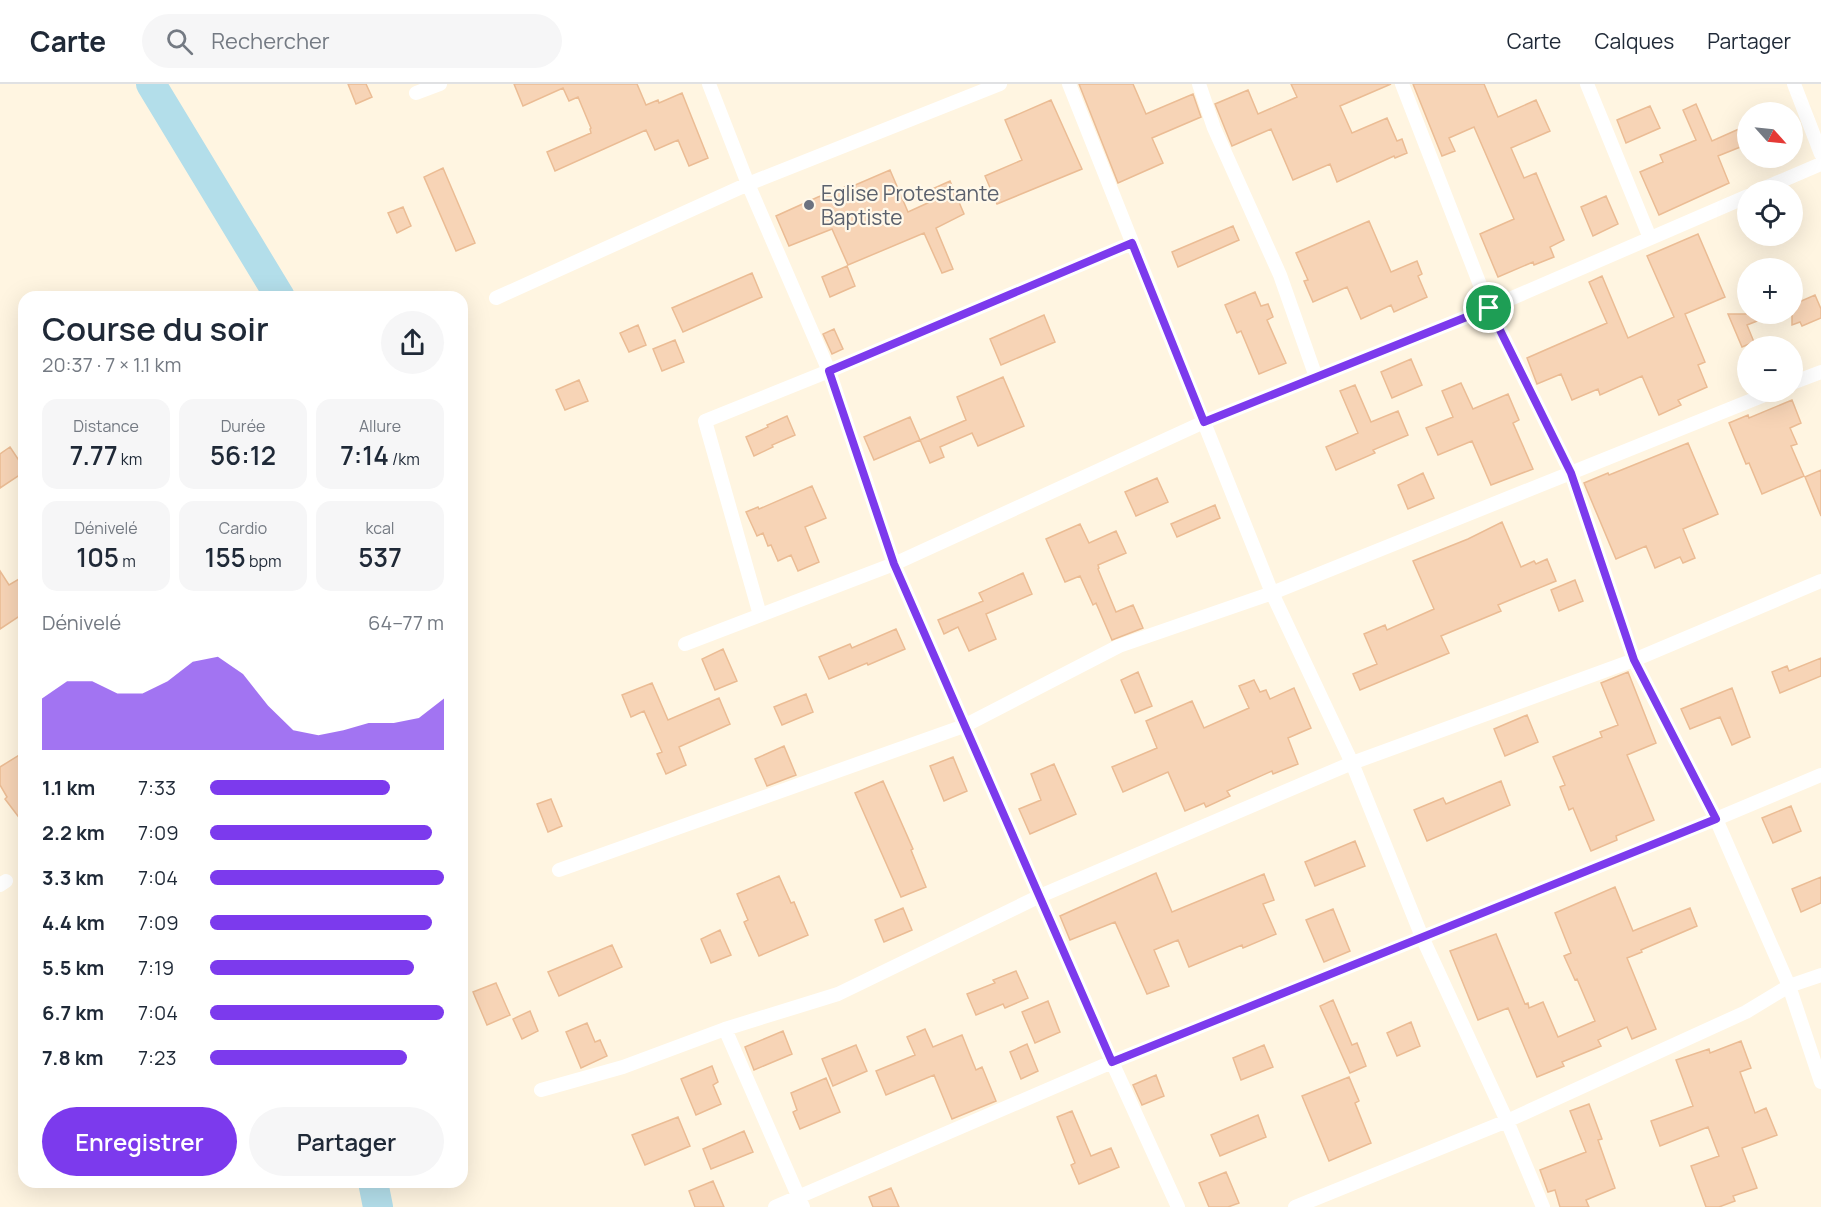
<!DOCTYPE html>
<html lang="fr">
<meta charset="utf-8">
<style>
:root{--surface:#fff;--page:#f6f6f7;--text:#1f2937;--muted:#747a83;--line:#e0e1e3;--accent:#7c3aed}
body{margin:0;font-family:Manrope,sans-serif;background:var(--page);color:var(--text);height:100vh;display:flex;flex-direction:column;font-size:22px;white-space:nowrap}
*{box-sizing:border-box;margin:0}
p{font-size:20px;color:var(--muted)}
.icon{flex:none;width:33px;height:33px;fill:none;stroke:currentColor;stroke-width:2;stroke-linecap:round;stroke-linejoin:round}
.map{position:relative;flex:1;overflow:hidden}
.details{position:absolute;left:18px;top:207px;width:450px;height:897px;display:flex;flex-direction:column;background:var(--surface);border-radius:18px;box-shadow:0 6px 24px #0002}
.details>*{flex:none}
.needle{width:39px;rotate:117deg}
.fabs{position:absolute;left:1737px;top:18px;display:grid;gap:12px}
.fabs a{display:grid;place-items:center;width:66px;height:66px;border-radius:50%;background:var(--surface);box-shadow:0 6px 24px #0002;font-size:30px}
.pin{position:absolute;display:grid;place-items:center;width:51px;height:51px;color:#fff;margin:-26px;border:3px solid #fff;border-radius:50%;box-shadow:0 2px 6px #0007}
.round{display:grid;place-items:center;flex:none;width:63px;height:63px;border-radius:32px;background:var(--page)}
.overview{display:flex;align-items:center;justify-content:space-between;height:102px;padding:0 24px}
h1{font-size:33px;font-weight:600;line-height:45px}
.metrics{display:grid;grid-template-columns:repeat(3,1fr);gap:9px;height:102px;padding:6px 24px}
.metrics div{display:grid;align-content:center;border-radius:15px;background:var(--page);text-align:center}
.metrics b{font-size:26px;font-weight:600}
.metrics small{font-size:16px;font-weight:400}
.metrics p{font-size:16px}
.chart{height:168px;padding:12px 24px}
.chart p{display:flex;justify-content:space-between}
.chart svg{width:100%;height:108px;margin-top:6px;fill:var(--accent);opacity:.7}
.cta{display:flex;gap:12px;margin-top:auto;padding:12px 24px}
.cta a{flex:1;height:69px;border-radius:36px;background:var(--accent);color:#fff;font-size:24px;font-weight:600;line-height:69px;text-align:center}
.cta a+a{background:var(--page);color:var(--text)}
ul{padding:0 24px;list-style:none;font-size:20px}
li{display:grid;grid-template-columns:96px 72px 1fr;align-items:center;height:45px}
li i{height:15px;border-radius:8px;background:var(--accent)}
header{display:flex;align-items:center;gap:36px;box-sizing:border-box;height:84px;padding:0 30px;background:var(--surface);border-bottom:2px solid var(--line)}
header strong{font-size:28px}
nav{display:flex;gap:33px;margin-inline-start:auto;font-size:21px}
.search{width:420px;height:54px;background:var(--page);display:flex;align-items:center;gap:15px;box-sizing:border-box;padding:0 21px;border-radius:33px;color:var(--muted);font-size:22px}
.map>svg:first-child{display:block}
</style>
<header>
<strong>Carte</strong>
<div class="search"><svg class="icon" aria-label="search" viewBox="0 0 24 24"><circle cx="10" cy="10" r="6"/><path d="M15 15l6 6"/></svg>Rechercher</div>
<nav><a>Carte</a><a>Calques</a><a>Partager</a></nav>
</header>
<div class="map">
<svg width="1821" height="1123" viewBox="0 0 1821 1123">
<rect width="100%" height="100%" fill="#fff5e1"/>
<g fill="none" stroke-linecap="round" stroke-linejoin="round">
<path stroke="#b3deea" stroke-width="30" d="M151,0L280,213
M373,1098L378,1123"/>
</g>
<path fill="#f7d4b6" stroke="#ebbc94" stroke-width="1.5" d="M348,0H366L372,13L356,20Z
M514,0H637L646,21L658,16L659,19L682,9L708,74L689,82L678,56L655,66L646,46L555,87L547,68L591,49L590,45L591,44L578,13L569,17L563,4L523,22Z
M1079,0H1133L1146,30L1193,10L1201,33L1152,54L1163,79L1118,99Z
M1291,0H1391L1340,22L1352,49L1387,34L1397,57L1402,55L1407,69L1395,74L1394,72L1337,98L1330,80L1293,96L1271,45L1232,62L1215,20L1248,6L1258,30L1297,13Z
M1413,0H1484L1498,33L1536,16L1550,47L1511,64L1524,94L1536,89L1564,156L1550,163L1554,173L1534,181L1533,178L1498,193L1480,150L1514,135L1474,43L1449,54L1455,67L1442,72Z
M1051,16L1082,85L997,120L985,92L1022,76L1005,36Z
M1696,20L1712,57L1748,41V60L1718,72L1729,99L1659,131L1640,88L1663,78L1660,71L1696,56L1683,26Z
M1650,22L1660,44L1626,59L1617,36Z
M443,84L475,159L456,167L424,93Z
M890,86L908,128L932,117L928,107L950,97L964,130L936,144L953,185L942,189L924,149L848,181L832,145L789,162L776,132L818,113L845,103L846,105Z
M1606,112L1618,140L1593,152L1581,123Z
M403,123L411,142L397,149L388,129Z
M1369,137L1391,188L1417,177L1422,190L1418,192L1427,213L1394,228L1391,221L1361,235L1347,203L1313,218L1304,197L1308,196L1296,169Z
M1233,142L1239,156L1178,183L1172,168Z
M1698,150L1725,213L1685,230L1705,278L1698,281L1707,303L1678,316L1681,321L1659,331L1642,292L1600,311L1598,305L1572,316L1561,290L1537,300L1527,274L1607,239L1589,198L1602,192L1628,254L1674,233L1647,172Z
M847,182L855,202L830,213L822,193Z
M752,189L762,213L683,248L672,224Z
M1255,208L1261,222L1268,220L1273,233L1267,236L1286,279L1259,290L1241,247L1237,249L1225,221Z
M1815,211L1821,225V234L1802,242L1800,238L1792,241V221Z
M1728,230H1775L1747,241L1754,258L1742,263Z
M1044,231L1055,258L1001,281L990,255Z
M638,241L646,261L629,268L620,249Z
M834,245L843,265L832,270L823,250Z
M675,256L684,278L662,287L653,265Z
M1411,275L1422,301L1392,314L1381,288Z
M1003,293L1024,342L978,362L972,349L940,363L944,373L930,379L920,356L966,336L957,313Z
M579,296L588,317L565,326L556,306Z
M1461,299L1473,325L1508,310L1519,336L1513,339L1533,385L1491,401L1472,357L1438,371L1426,344L1453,333L1442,307Z
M1355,301L1371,338L1398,327L1408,351L1373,366L1375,369L1336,386L1326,363L1358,349L1340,307Z
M1792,316L1801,339L1790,344L1797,360L1791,362L1804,392L1762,410L1749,379L1746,380L1729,339L1748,331L1749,334Z
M787,332L795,351L772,361L773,363L754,372L746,353L768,343L767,341Z
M910,333L920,356L874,376L864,353Z
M1688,359L1718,430L1683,445L1695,474L1683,479L1680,473L1655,484L1646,462L1616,475L1584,399L1608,389L1609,391Z
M10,363L24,384V388L0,404V370Z
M1821,386V432L1805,393Z
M1423,389L1434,414L1408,425L1398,401Z
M1157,394L1168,418L1136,432L1125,408Z
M812,402L826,434L805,443L819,478L798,487L791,471L778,477L771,461L768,462L763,449L757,452L746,428L758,423L759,425Z
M1215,421L1220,434L1177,453L1171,440Z
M1502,438L1521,483L1534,477L1536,480L1547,475L1556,497L1498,521L1501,527L1441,552L1449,569L1360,606L1353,590L1377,580L1364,550L1385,541L1387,546L1434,525L1413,477L1468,455Z
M1080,440L1089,459L1116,447L1126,469L1098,481L1099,484L1098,485L1116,528L1133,521L1143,544L1112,556L1096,519L1093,521L1080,492L1065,498L1046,455Z
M0,487L9,501L24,492V529L0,545Z
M1023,489L1032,510L986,530L996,555L969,567L958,543L944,550L938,536L983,517L979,509Z
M1575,496L1583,517L1559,527L1551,506Z
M896,545L905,565L868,581L867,579L829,595L819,573L850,560L852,564Z
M723,565L737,597L715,606L702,575Z
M1821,574V592L1780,609L1772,588L1787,582L1789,587Z
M1138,588L1152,622L1135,629L1121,596Z
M1628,588L1656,659L1627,671L1654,736L1616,752L1617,756L1591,767L1573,724L1569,726L1560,703L1565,701L1553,673L1602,653L1600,648L1618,641L1601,599Z
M1254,596L1260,608L1266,606L1270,615L1294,604L1311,644L1288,654L1298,680L1273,690L1272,687L1227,707L1230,712L1206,723L1204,719L1185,727L1168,688L1123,708L1112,683L1157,664L1146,637L1192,617L1204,644L1249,624L1239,602Z
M652,599L668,636L719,614L730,640L679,663L686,681L666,690L657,670L662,668L644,627L631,633L622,611Z
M1732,604L1750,653L1732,661L1720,633L1690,645L1681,625Z
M806,610L813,628L782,641L774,623Z
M1527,631L1538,658L1505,672L1494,645Z
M784,662L796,691L767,702L755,675Z
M24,668V740L5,715L7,713L0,701V683Z
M953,673L967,707L944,717L930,682Z
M1054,680L1076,730L1030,750L1019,725L1041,716L1031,690Z
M883,697L913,765L911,766L926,803L901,813L855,709Z
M1501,697L1510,721L1427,757L1414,726L1443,714L1446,720Z
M551,715L562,742L548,748L537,720Z
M1791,722L1801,747L1773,759L1762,734Z
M1355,757L1365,782L1315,802L1305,778Z
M1156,789L1172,828L1264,790L1274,816L1263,820L1276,850L1243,864L1242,861L1189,883L1178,856L1154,866L1169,902L1147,910L1115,838L1070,856L1060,832Z
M779,792L791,819L794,818L808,851L759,872L744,838L748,836L737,810Z
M1821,793V819L1801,828L1792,805Z
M1615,803L1633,847L1690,824L1697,842L1641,866L1642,868L1627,874L1656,945L1632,955L1627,943L1598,956L1601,962L1562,978L1564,982L1537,993L1508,924L1478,936L1450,867L1496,850L1525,920L1528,919L1529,924L1543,918L1558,953L1595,937L1577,895L1575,896L1564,872L1571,869L1555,829Z
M903,824L912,846L884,858L875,836Z
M1333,825L1350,867L1324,878L1306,836Z
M720,846L731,871L711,879L701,855Z
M612,861L622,883L559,912L548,888Z
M1016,887L1028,914L1005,924L1003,920L976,931L967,910L995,899L993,896Z
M496,899L510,931L487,941L473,908Z
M1333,916L1352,961L1357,959L1366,982L1350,989L1320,922Z
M1048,917L1060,948L1035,959L1022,928Z
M530,927L538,947L522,955L513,935Z
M1411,938L1420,962L1397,972L1387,949Z
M587,939L595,958L600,956L607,972L581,984L566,948Z
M925,945L933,963L962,951L976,986L982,983L996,1017L952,1035L934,991L886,1011L876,987L915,971L907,953Z
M783,947L792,970L754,986L745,963Z
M1741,957L1751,984L1740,988L1755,1029L1766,1024L1777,1051L1742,1064L1757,1104L1733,1112L1735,1117L1719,1123H1706L1691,1082L1719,1072L1708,1043L1660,1062L1651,1037L1693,1022L1676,976L1709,965L1710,969Z
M1027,960L1038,987L1021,995L1010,968Z
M856,961L867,987L833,1002L822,975Z
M1264,961L1273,983L1241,996L1233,974Z
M712,982L718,998L713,1001L721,1020L696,1031L681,995Z
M1156,991L1164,1012L1142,1021L1133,1001Z
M1349,993L1359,1017L1355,1019L1371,1059L1329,1077L1302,1012Z
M826,994L840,1028L800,1045L793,1028L797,1026L791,1009Z
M1589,1020L1602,1055L1598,1056L1615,1104L1586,1116L1589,1123H1560L1555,1106L1548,1108L1540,1086L1586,1068L1570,1027Z
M1072,1027L1091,1072L1111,1064L1119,1083L1079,1100L1071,1081L1075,1079L1057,1033Z
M1258,1031L1266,1053L1220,1072L1211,1051Z
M678,1033L690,1062L645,1081L632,1051Z
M744,1047L753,1068L711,1085L703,1065Z
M1226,1088L1239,1119L1228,1123H1209L1199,1099Z
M713,1097L724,1123H695L689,1107Z
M891,1104L899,1123H873L869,1113Z"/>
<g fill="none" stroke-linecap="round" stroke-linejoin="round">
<path stroke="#fff" stroke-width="14" d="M709,0L748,100L829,287L894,480L1112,978L1178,1123
M1069,0L1272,509L1352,679L1422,853L1507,1037L1543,1123
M1199,0L1214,44L1280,191L1316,293
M1402,0L1489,224L1571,389L1634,576L1716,735L1789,902L1821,998
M1587,0L1650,154
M1794,0L1821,70
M416,9L440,0
M1760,106L1821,80
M496,214L748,100L1000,0
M1792,299L1821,288
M760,531L705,337L829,287L1132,159
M685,560L894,480L1204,338L1489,224L1748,112
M559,786L964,642L1119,562L1272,509L1772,308
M0,801L6,797
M725,945L803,1123
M541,1006L623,983L725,945L838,910L1040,812L1352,679L1634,576L1821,497
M775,1123L1112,978L1716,735L1821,691
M1295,1123L1507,1037L1746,928L1789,902L1821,891"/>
</g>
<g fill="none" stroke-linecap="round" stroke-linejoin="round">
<defs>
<path id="route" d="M1132,159L1204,338L1489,224L1571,389L1634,576L1716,735L1112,978L894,480L829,287Z"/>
</defs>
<use href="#route" stroke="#fff" stroke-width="12"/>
<use href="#route" stroke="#7c3aed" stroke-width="8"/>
</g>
<circle fill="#6b7280" stroke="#fff8e9" stroke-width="2" cx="809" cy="121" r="6"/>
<g text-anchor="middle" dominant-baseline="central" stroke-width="4.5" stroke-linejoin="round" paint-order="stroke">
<g font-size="21" fill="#5b616d" stroke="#fff8e9" text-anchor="start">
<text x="821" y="109">Eglise Protestante<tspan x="821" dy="24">Baptiste</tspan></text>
</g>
</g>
</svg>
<div class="fabs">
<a><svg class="needle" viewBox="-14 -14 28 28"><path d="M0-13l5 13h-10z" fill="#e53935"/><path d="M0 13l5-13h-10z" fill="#747a83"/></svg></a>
<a><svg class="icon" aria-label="locate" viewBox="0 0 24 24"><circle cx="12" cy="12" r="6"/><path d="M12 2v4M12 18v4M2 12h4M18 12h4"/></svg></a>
<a>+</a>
<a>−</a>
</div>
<div class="pin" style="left:1489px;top:224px;background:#1e9e55"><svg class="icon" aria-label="arrive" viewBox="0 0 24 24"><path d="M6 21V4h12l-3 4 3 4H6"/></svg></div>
<section class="details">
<div class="overview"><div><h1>Course du soir</h1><p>20:37 · 7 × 1.1 km</p></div><a class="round"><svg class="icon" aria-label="share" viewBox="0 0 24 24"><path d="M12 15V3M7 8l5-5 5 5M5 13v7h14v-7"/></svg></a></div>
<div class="metrics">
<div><p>Distance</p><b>7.77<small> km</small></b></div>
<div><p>Durée</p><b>56:12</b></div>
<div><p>Allure</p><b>7:14<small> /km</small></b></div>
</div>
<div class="metrics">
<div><p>Dénivelé</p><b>105<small> m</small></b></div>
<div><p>Cardio</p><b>155<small> bpm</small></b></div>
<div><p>kcal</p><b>537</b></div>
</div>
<div class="chart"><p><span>Dénivelé</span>64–77 m</p>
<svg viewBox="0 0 160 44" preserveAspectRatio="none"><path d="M0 44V23L10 16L20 16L30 21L40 21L50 16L60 8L70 6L80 13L90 26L100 36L110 38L120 36L130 33L140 33L150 31L160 23V44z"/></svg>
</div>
<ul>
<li><b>1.1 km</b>7:33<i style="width:77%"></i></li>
<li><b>2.2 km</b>7:09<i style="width:95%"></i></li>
<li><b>3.3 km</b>7:04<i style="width:100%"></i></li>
<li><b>4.4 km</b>7:09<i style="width:95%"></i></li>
<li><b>5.5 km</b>7:19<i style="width:87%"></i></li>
<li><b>6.7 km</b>7:04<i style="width:100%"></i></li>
<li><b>7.8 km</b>7:23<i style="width:84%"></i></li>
</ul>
<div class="cta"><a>Enregistrer</a><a>Partager</a></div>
</section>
</div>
